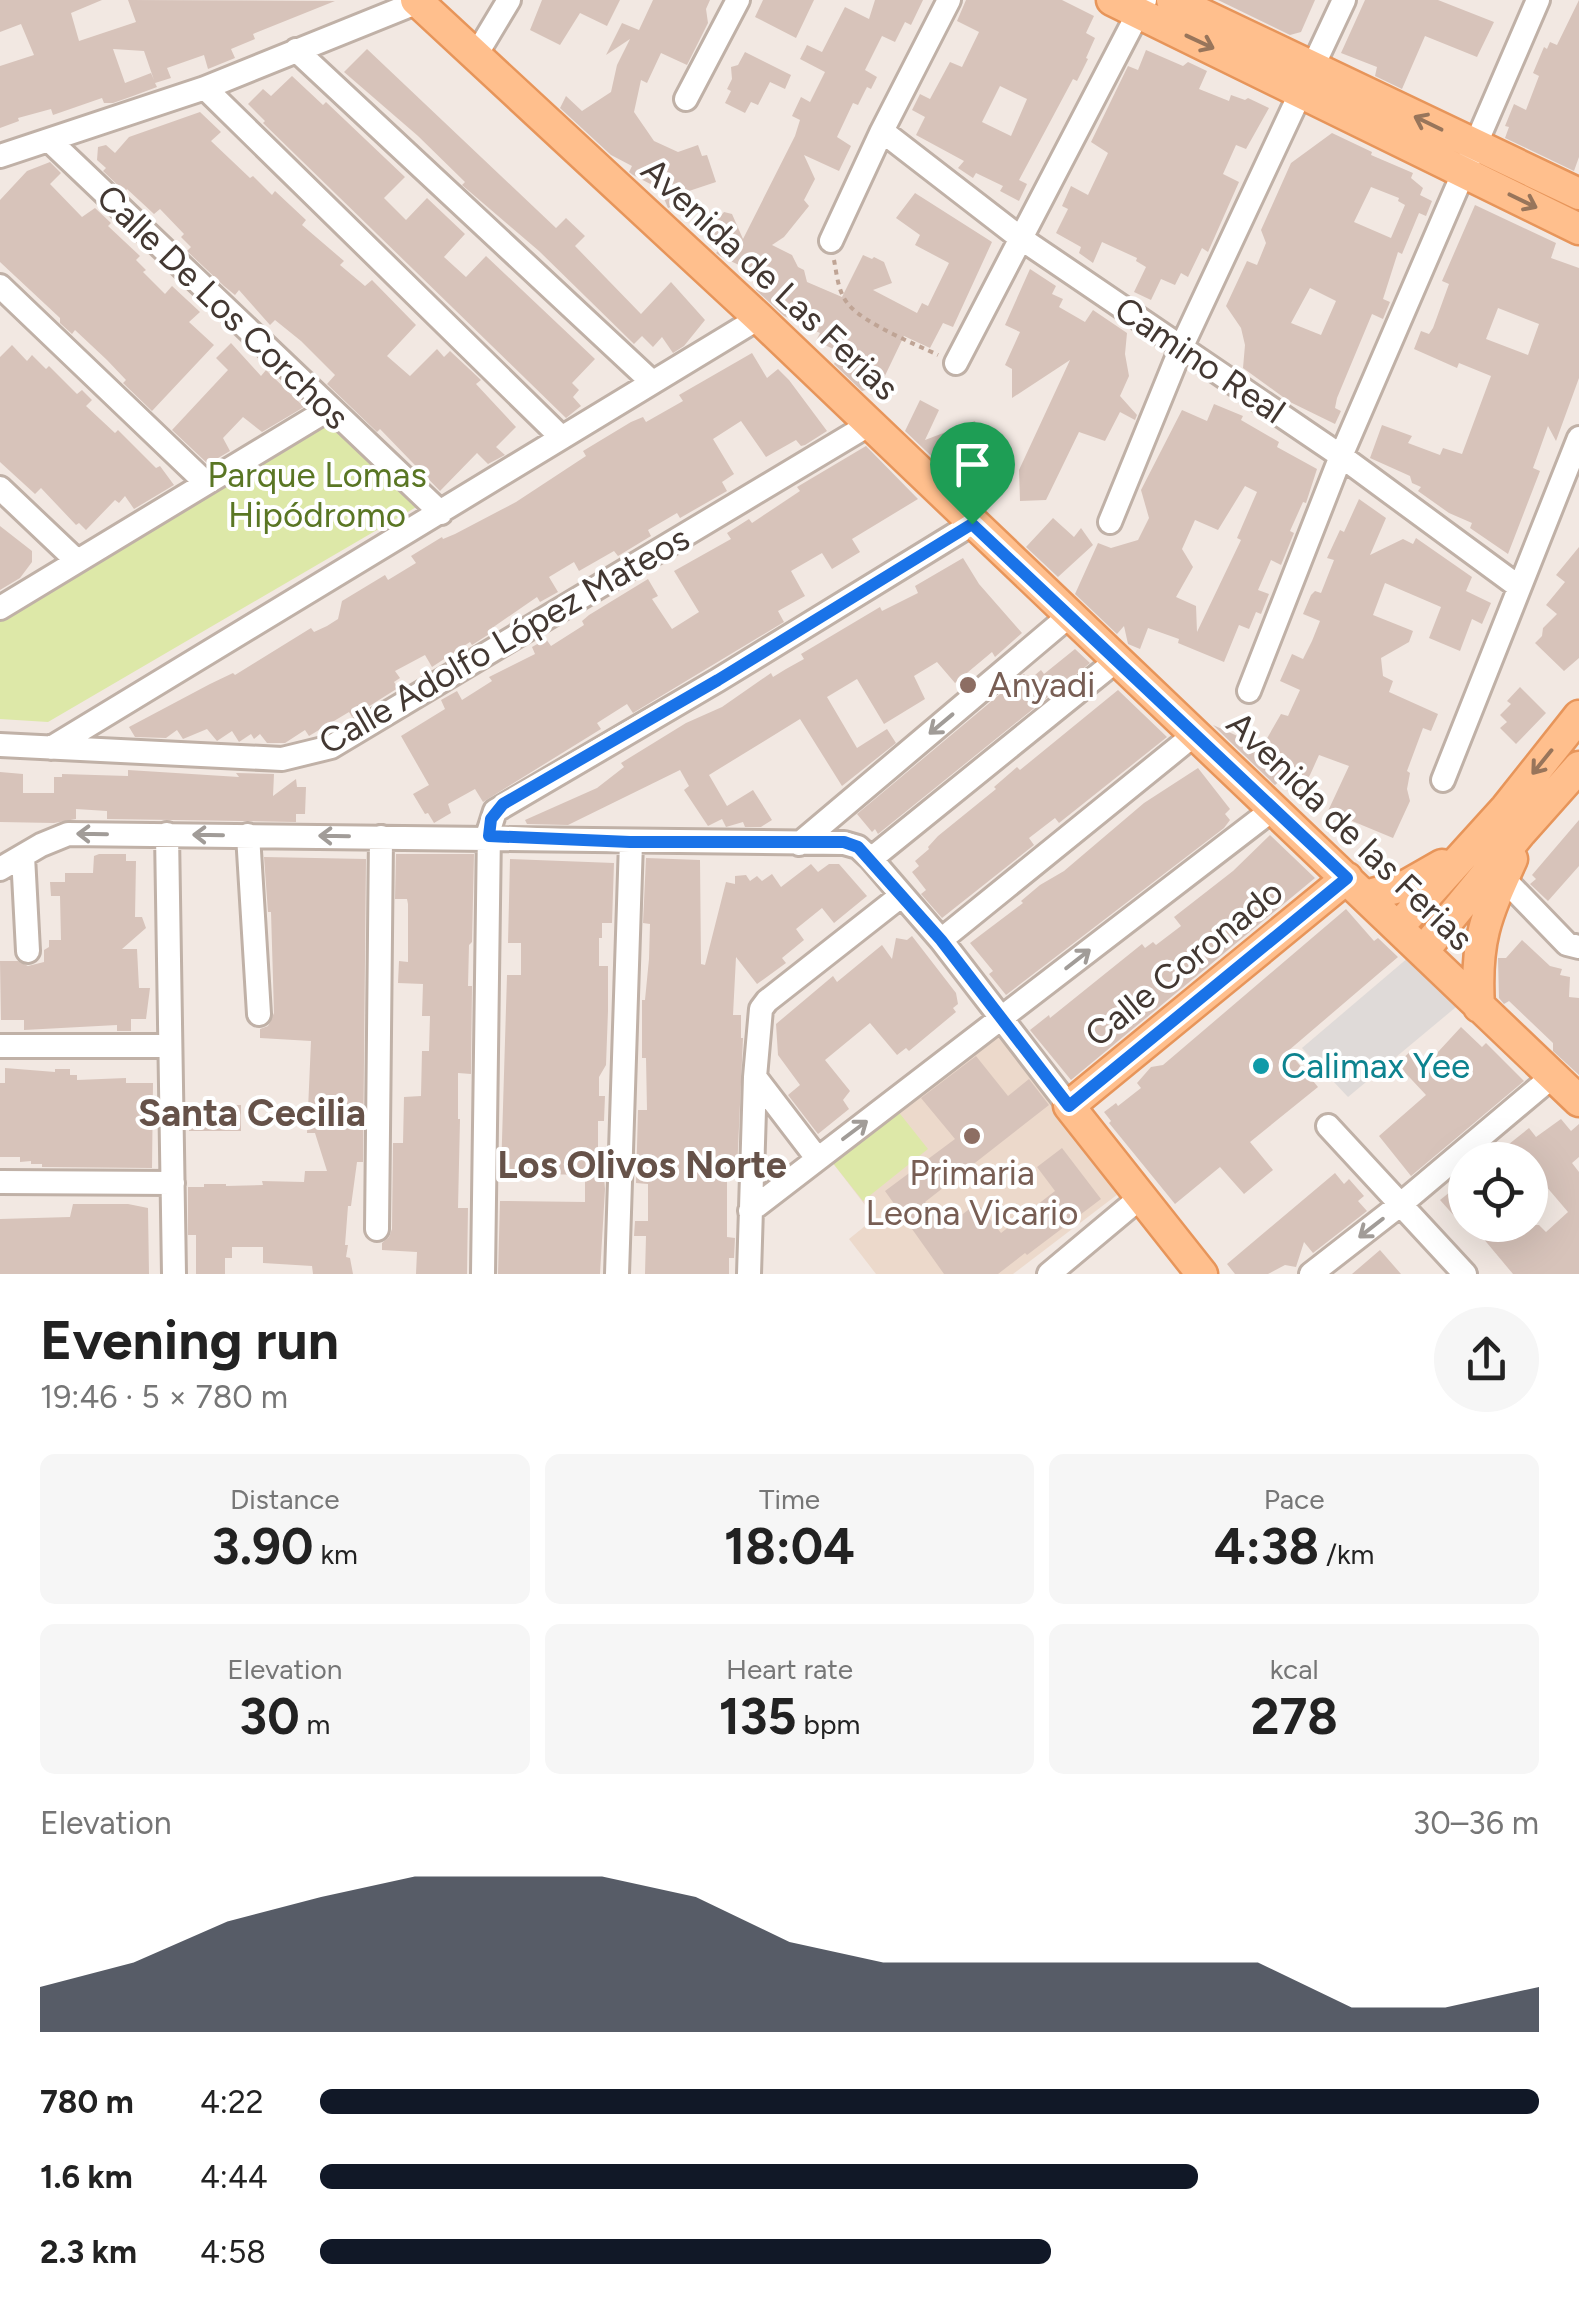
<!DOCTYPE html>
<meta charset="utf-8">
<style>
:root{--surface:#fff;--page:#f6f6f6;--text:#222;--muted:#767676;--accent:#111827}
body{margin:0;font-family:Figtree,sans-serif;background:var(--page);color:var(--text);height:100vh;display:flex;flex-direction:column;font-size:38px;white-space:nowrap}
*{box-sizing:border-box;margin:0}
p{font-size:32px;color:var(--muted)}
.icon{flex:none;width:55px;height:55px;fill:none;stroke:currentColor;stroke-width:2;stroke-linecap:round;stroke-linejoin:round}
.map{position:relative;height:1274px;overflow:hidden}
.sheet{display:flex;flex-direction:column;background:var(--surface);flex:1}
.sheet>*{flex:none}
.tools{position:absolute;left:1448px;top:1142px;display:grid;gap:20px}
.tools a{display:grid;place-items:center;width:100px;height:100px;border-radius:50%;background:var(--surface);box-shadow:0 10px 40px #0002;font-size:50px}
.pin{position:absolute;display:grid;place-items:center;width:85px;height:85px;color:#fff;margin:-102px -42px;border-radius:50% 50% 50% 0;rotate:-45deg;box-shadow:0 0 10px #0007}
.pin .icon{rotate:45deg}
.round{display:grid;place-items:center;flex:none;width:105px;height:105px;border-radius:52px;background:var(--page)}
.head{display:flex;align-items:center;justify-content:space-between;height:170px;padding:0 40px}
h1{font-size:55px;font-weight:700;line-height:75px}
.figures{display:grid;grid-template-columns:repeat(3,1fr);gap:15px;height:170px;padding:10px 40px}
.figures div{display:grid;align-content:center;border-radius:15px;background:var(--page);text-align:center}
.figures b{font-size:50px;font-weight:700}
.figures small{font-size:28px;font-weight:400}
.figures p{font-size:28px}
.chart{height:280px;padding:20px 40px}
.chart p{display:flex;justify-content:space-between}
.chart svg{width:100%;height:180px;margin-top:10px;fill:var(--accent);opacity:.7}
ul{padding:0 40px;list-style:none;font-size:32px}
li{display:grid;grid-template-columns:160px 120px 1fr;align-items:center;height:75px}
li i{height:25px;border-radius:12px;background:var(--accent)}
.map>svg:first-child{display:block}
</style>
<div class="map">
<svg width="1579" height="1274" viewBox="0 0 1579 1274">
<rect width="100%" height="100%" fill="#f2e8e2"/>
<path fill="#ecd9cb" d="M998,1032L1122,1191L1013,1274H876L849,1239L875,1218L832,1162Z"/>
<path fill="#dde8a8" d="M326,420L418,506L48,722L0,719V620Z
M897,1110L928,1149L863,1201L832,1162Z"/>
<path fill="#dfdad8" d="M1409,957L1456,1007L1348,1097L1302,1048Z"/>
<path fill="#d7c3ba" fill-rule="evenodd" d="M0,0H102L71,13L79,41L136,22L128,0L335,1L253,34L255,39L231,49L235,58L208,69L204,55L167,68L171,78L155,83L157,87L133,96L113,103H104L102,98L53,115L51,109L18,118L19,121L0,128V66L34,55L21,24L0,32ZM113,49L144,51L154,80L151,73L125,83Z
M542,0H620L607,26L580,13L560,45L530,30Z
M653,0H710L706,9L708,23L687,65L661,53L647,83L641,80L634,112L654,141L678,152L698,145L702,156L707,155L716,182L689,191L692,199L668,208L660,189L633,175L629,172L632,166L611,155L560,108L566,96L582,111L611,92L617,65L630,39L606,55L622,23L639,30Z
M763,0H814L796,38L755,17Z
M875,0H923L911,25L905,22L895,42L882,36L865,70L877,77L871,89L867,87L858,105L853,103L837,137L851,146L839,171L804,155L815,179L804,200L809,206L784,237L772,245L792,255L798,267L804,270L807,282L842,297L863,255L872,259L874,257L884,262L892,283L873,290L917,313L922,303L928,306L949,263L915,245L920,235L896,218L915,193L992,242L953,327L943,323L930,348L904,336L880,386L862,391L834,364L840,352L816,341L820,333L784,316L756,290L762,276L720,256L716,253L729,240L708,232L724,212L732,214L743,239L795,136L800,120L792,116L801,97L810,102L825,72L800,59L807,45L822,52L845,7L869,19Z
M966,0H1062L1094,16L1086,33L1095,38L1086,58L1088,59L1077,81L1073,79L1019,180L1027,184L1019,201L1000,191L1003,186L976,173L973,178L958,168L964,161L916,135L925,117L912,110L920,94L930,99L950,62L962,67L979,32L957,21ZM1000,86L1027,99L1011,136L982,122Z
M1218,0H1315L1301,32L1290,35Z
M1365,0H1438L1494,22L1477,57L1425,36L1402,89L1375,76L1377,67L1341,53Z
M1579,0V157L1574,171L1505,138L1509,127L1505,126L1514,104L1526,110L1539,76L1533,73L1544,47L1547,49L1550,42L1557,45Z
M367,49L556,228L566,218L585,236L575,246L641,314L671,282L705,320L684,346L673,353L662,337L653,347L642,336L634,344L539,251L462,185L465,182L418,136L344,72Z
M1146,50L1183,66L1188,62L1207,71L1199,89L1229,101L1231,95L1245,100L1248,98L1269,108L1246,149L1236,145L1223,174L1239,182L1208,252L1202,248L1188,277L1181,273L1175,285L1161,279L1151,300L1134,292L1146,267L1136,261L1137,258L1102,242L1093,263L1079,253L1081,247L1056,233L1068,209L1062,206L1071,186L1088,195L1108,153L1091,142L1128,66L1138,70Z
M745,52L791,75L785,89L770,82L758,105L751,102L745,113L725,103L731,91L727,89L732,79L731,67L738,65Z
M292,76L323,105L326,102L405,177L384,198L406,220L427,198L465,234L444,257L466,277L486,256L595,359L572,383L579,390L573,397L581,406L566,418L263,123L265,121L248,104L263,89L271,96Z
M200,112L221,132L211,141L250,178L253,176L272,195L275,191L306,220L302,225L344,261L340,265L365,286L372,280L416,325L387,356L410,376L437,349L444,357L450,351L481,380L476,384L516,427L496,447L505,455L488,464L477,453L440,491L380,429L377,432L327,384L335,375L301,341L275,320L270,325L239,290L235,295L224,286L187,251L191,247L181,237L184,234L160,209L154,214L127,189L125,192L103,171L106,168L97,160L98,147L106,145L115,153L129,137Z
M1332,133L1372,152L1371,155L1413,173L1411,178L1423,188L1420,195L1432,201L1426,216L1419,213L1402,254L1398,252L1383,299L1390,302L1383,319L1372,314L1337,398L1335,408L1341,411L1335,424L1290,402L1243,368L1245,345L1241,328L1226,306L1247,261L1257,265L1266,243L1261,230L1291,163ZM1371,187L1399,198L1398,201L1405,205L1391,238L1354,222ZM1310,288L1336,301L1321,335L1291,323Z
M50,162L61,173L50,184L82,217L95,208L111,223L108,226L140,256L136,260L146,270L143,272L165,294L172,286L200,312L189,322L214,345L152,411L123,383L126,380L107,360L75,330L72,334L60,323V318L0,262V200L27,171Z
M1475,205L1556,243L1551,258L1579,268V378L1556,441L1548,426L1533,468L1540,471L1508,554L1470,528L1472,523L1449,513L1418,491L1421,487L1412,483L1410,476L1370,458L1382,425L1412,436L1408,443L1440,455L1443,448L1462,454L1491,376L1459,363L1457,368L1414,349L1421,331L1429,334L1433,328L1449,284L1442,281ZM1498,308L1539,324L1528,355L1486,339Z
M1030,269L1056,286L1052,294L1063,299L1059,307L1085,322L1093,310L1127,333L1125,354L1129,376L1120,396L1137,415L1135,420L1120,412L1105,441L1079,432L1046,500L1020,501L1019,470L1070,360L1012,398V369L1005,365L1020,332L1005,325Z
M231,343L261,376L266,370L304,407L262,432L243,417L223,438L230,451L208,464L172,430L228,370L216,358Z
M12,345L27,361L32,355L46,369L49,366L77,394L82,390L92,400L86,406L115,433L118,430L156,468L160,466L174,485L134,509L125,496L119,503L115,500L86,530L79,523L76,525L41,488L35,494L0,462V357Z
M752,353L767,378L778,369L789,380L827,431L805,445L801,446L796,440L766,457L741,421L713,439L734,474L722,482L727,491L680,518L677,513L648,530L651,536L618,556L614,551L579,571L574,562L549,577L558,592L540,602L537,597L492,628L494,631L472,645L470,642L432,667L425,655L395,671L400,678L394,682L398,688L352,717L349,712L309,736L305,730L285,743H267L260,734L254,739L251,734L239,742L232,731L217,741L207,729L183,739L177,730L166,738L135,737L129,727L210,684L233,673L235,675L311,628L314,632L327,626L338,619L342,601L385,575L388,580L416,563L411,556L442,537L443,539L455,534L516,502L586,456L583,451L631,422L643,417L646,422L683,401L679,395Z
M920,400L939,410L925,440L975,421L982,445L990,450L969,492L905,431Z
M1214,404L1243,416L1241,420L1279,442L1277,447L1317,469L1306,503L1303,502L1290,531L1294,533L1281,565L1271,560L1258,590L1269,594L1261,614L1256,612L1249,629L1239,625L1224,662L1178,643L1179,639L1148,628L1140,649L1128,644L1124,626L1117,634L1075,594L1098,543L1111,548L1138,540L1149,518L1141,490L1182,410L1207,421ZM1245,486L1257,492L1237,538L1241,540L1197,632L1196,606L1176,597L1193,567L1182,549L1195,520L1218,530Z
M866,446L918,499L852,539L860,552L832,569L822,553L791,571L805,596L778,611L784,622L633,713L627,704L597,723L601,729L483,802L475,789L448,804L451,813L434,823L428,813L425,814L413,794L429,785L401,736L445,709L441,700L457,691L462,700L492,681L489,677L535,654L532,647L546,639L551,646L584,625L582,621L589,615L648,579L658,596L652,599L672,629L699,612L674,571L731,539L727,533L749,519L752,523L800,491L797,487Z
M1359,499L1386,518L1370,555L1403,539L1413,544L1416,538L1472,577L1466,591L1491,603L1482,624L1472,619L1460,651L1429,638L1441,607L1385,583L1373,615L1413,631L1409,642L1381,658L1383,676L1393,681L1389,692L1438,714L1431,731L1423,728L1407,771L1410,773L1407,789L1410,801L1393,838L1328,811L1349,766L1319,755L1310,775L1295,795L1289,773L1275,785L1213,725L1262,747L1281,714L1288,716L1300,690L1280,681L1292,654L1303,659L1312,641L1320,621L1303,614L1311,595L1315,591L1321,593L1334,560L1327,558L1340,530L1344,532Z
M1053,518L1074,537L1081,528L1093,545L1058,577L1026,547Z
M0,526L32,551V562L20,578L0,590Z
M1579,547V658L1564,671L1535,643L1542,636L1543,628L1557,614L1546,605L1565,582L1556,575Z
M963,558L979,584L1022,633L995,657L992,652L955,683L937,662L914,676L925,699L884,724L857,679L827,697L857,748L887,729L896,743L842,786L800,719L709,775L727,806L753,790L772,820L761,827H745L743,822L726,827L722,819L708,826L684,790L689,786L680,770L568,825L527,824L525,820L597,788L624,767L621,763L686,723L722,707L771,673L773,677L786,669L804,659L801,654L880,607L882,611L918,593L915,586Z
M1075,649L1090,663L878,834L875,829L872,832L857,814L1024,674L1029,680L1041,670L1044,674Z
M1520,687L1546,713L1516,744L1500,728L1507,722L1500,715L1511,704L1507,701Z
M1118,690L1167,737L1059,823L1055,818L1029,838L1034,845L942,918L921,894L926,890L912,872L919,866L915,861L929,849L928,847L938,836L996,789L994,787L1017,767L1020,770Z
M1198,768L1230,809L1225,814L1230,820L1224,828L1006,995L989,974L993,971L970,943L1023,903L1021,901L1040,885L1064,871L1144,803Z
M128,770L239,777L236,773L274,774L273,796L296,779L297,787H306L305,814H296V822L107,819V811L76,809V819L54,823L0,822V772L23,774V793H54V777H62V774L128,776Z
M1579,820V866L1548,901L1530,884L1536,879L1532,875Z
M1270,835L1315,878L1071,1080L1030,1030L1049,1015L1050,1018L1142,944L1145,948L1153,942L1156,945L1181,926L1174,917L1233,871Z
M99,854H126V861H136L135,917H142L146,928L122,949H137L139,988H150L146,1019H131V1031H117V1025L24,1030V1020H1L0,961H18L28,966L44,962V950L49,947V940H61L60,896H51L50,882H65V873H93L94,856Z
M396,854H474L472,942L469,945L468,986H472L471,1074L458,1073V1119H460L458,1208H468L467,1274H416L417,1252L382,1250V1243L389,1237L392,1229L393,1143H403L404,1097L421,1096L422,1051H429L430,1016H422L423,984L398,983L399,961L408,962V904L407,899H395Z
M264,857L366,859L363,1162H357L351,1206H348L345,1245H348L346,1257L350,1258L353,1274H313L312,1266L263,1263V1247H232V1258H225V1274H196V1235H188V1187H204V1184H226V1186L263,1185L262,1181L304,1182L305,1171H327L315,1133H307L311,1041L260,1038V1029L268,1026L274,1013L271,912H268Z
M646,858L700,860L701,964L705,965L726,882L735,884V876L746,875L750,881L757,876L762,881L772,874L781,887L811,864L818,872L829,864H839L867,896L834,923L822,908L796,929L804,940L782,958L786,963L757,984L736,957L733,1015H741V1038H743L737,1171H727V1237L735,1238L734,1258H729V1274H645L646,1236H634L635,1221H648V1184L636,1183L638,1110H647L646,1058H642V1000H645L649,959L650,924L643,923Z
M510,859L614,863L612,923H602V938H599V966H608V1011L606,1065L599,1077V1096H605L604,1121H598V1152H602L605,1189L600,1274H498L500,1201L585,1202V1175L501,1173L507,975H521V943H508Z
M1346,909L1374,941L1378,938L1398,957L1288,1051L1318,1087L1250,1142L1273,1170L1244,1194L1220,1167L1175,1204L1109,1123L1111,1121L1104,1112L1116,1103L1118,1106L1141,1088L1137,1083L1151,1067L1163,1065Z
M912,936L956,993L958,1004L953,1008L956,1012L909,1051L906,1048L897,1055L870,1023L825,1060L850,1091L843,1100L849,1109L818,1134L788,1095L800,1085L778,1055L776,1024L833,976L837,982L882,945L892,959L896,938L907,940Z
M1522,940L1550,966L1562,969L1560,975L1570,977L1569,997L1579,998V1075L1553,1051V1043L1509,1001L1504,1004L1499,998L1498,958H1506Z
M1461,1027L1482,1047L1486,1043L1524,1081L1411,1176L1379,1136L1426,1095L1397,1064L1412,1050L1426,1065Z
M976,1056L1008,1096L1029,1079L1049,1105L925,1202L945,1228L977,1203L1001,1233L1055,1191L1037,1167L1062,1148L1101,1199L1027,1255L1025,1253L998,1274H944L885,1191L955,1139L921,1098Z
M5,1068L55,1072V1069H70V1075H77V1080L126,1078V1083H153L152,1168L42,1167V1164H31V1161L20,1162V1157H0V1083H5Z
M241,1105V1131H189V1106Z
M1561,1119L1571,1131L1579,1124V1157L1572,1163L1579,1172V1274H1513L1472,1225H1539L1546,1232L1568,1212L1545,1185L1530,1197V1160H1489L1529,1128L1536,1137Z
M1335,1173L1344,1184L1349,1179L1364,1196L1358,1201L1367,1211L1313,1253L1304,1242L1296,1267L1285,1265L1268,1274H1235L1227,1264Z
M1465,1180V1228L1440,1200Z
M73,1204H128L148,1208L149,1274H0V1219L70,1217Z
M1380,1250L1401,1274H1352Z"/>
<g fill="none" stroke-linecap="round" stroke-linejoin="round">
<defs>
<path id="minor" d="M296,50L652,382
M476,55L509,0
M205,88L561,437
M686,99L738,0
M882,131L1019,237L1341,456L1519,587
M50,141L441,513
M0,156L205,88L418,2
M831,241L882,131L949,0
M0,286L206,483
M956,363L1145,0
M0,488L77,561
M1110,522L1181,348L1344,0
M0,608L329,409
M1249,691L1341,456L1538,0
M0,745L282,759L331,747L870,424
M51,748L759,318
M1443,780L1579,438
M167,834L174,1274
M248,835L259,1014
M799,844L1069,616
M23,856L28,951
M871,859L1117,660
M0,869L41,845L68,834L844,843L858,847L871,859L941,940L1069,1106
M1503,878L1567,944L1579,947
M941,940L1195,734
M0,1046H170
M755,1077L817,1158
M1328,1126L1465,1274
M0,1182L173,1183
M750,1211L1272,810
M377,1229L381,837
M483,1274L489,830L495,811L718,680L972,524
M617,1274L631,842
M749,1274L755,1077L761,1009L767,1001L902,895
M1049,1274L1141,1197
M1311,1274L1401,1204L1553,1076"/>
<path id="major" d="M416,0L759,318L1579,1101
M1112,0L1579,229
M1172,0L1579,194
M1365,896L1407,885L1442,865
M1398,927L1506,808L1579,716
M1424,950L1521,832L1579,767
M1479,1007C1475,941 1485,918 1512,859
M1202,1274L1069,1106L1347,878"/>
</defs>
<use href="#minor" stroke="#c0b1a7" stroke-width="28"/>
<use href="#major" stroke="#e7955a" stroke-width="35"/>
<path stroke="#bfa495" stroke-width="4" stroke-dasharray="5 5" stroke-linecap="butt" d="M834,260C837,275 838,293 849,305C865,324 915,344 938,355"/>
<use href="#minor" stroke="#fff" stroke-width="22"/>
<use href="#major" stroke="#ffbf8d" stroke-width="30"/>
</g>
<defs><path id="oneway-shaft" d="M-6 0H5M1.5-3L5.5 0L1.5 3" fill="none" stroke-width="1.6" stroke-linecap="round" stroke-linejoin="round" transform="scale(2.5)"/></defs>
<g stroke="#98755b">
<use href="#oneway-shaft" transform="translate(1200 42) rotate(25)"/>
<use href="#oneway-shaft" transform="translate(1428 123) rotate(-154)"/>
<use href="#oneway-shaft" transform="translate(1523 201) rotate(26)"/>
<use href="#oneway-shaft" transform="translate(1542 762) rotate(129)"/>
</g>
<g stroke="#a19c98">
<use href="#oneway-shaft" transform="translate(941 724) rotate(140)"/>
<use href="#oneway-shaft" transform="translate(92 834) rotate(-179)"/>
<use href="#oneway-shaft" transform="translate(208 835) rotate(-179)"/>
<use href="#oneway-shaft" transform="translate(334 836) rotate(-179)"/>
<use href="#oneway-shaft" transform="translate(1078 959) rotate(-38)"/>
<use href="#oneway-shaft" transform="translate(855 1130) rotate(-37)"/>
<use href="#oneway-shaft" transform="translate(1371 1228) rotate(142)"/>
</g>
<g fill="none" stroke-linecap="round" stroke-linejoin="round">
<defs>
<path id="route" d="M972,524L1347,878L1069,1106L941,940L858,847L844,842H630L489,836L491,819L503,804L718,680Z"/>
</defs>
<use href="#route" stroke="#fff" stroke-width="20"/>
<use href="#route" stroke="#1a73e8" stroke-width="12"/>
</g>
<g fill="#8d6e63" stroke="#fff" stroke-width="4">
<circle cx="968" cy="685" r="10"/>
<circle cx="972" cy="1136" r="10"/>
</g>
<circle fill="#0f9aa8" stroke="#fff" stroke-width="4" cx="1261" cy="1066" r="10"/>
<g text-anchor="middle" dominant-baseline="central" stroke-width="8" stroke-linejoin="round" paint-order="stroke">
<g font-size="35" fill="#433832" stroke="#fff">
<text transform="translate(770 279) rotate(43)">Avenida de Las Ferias</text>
<text transform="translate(223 307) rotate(44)">Calle De Los Corchos</text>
<text transform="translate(1200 360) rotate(34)">Camino Real</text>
<text transform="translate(504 640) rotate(-30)">Calle Adolfo López Mateos</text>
<text transform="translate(1350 831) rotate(44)">Avenida de las Ferias</text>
<text transform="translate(1184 963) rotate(-39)">Calle Coronado</text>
</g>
<g font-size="35" fill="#5a7624" stroke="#fff">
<text x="317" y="475">Parque Lomas<tspan x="317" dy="40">Hipódromo</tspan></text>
</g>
<g font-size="35" fill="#785e54" stroke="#fff" text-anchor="start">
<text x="988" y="685">Anyadi</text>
<text x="972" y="1173" text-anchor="middle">Primaria<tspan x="972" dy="40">Leona Vicario</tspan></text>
</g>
<g font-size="35" fill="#0d838f" stroke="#fff" text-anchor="start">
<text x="1281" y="1066">Calimax Yee</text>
</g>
<g font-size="38" font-weight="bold" fill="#665249" stroke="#fff">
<text x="252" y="1113">Santa Cecilia</text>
<text x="642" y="1165">Los Olivos Norte</text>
</g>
</g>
</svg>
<div class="tools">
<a><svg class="icon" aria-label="locate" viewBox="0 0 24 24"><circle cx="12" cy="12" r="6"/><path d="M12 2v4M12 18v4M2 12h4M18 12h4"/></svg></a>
</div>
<div class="pin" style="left:972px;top:524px;background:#1e9e55"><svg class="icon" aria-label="arrive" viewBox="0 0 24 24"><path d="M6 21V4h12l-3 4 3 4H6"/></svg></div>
</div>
<section class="sheet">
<div class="head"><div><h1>Evening run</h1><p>19:46 · 5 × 780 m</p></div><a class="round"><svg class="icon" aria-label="share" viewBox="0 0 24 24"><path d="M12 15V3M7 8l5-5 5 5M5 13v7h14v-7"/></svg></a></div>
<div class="figures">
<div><p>Distance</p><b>3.90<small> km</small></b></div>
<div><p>Time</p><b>18:04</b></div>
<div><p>Pace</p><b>4:38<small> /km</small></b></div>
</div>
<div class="figures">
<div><p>Elevation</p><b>30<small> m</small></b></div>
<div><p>Heart rate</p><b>135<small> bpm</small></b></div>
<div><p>kcal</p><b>278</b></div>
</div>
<div class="chart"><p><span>Elevation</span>30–36 m</p>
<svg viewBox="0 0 160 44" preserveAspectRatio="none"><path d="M0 44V33L10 27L20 17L30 11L40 6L50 6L60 6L70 11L80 22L90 27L100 27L110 27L120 27L130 27L140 38L150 38L160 33V44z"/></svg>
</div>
<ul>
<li><b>780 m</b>4:22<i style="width:100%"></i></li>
<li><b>1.6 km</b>4:44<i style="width:72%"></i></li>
<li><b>2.3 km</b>4:58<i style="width:60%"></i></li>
</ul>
</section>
